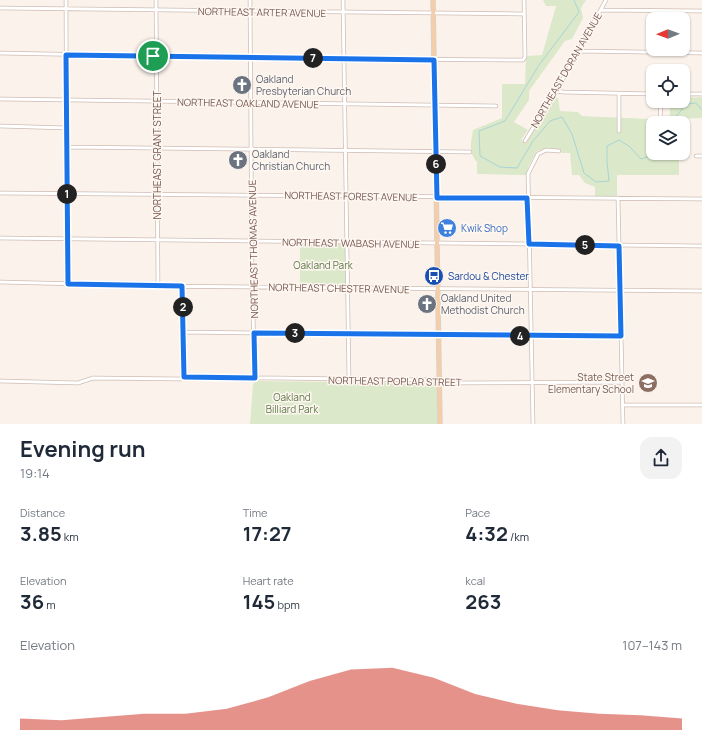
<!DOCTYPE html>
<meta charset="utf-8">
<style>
:root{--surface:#fff;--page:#f2f2f3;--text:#1f2937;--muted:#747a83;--accent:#db655a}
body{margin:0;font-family:Manrope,sans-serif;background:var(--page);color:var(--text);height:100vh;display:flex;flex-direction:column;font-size:15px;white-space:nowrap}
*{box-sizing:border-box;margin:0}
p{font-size:13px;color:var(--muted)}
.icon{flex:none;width:22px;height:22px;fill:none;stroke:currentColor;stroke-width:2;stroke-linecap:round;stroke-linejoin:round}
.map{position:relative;height:424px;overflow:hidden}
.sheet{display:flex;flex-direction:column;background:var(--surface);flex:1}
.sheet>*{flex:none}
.needle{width:26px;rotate:269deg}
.tools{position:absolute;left:646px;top:12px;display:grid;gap:8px}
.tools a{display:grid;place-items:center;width:44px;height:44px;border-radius:8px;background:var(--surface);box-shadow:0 1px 3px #0004;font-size:20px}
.pin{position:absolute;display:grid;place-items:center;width:34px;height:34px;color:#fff;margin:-17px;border:2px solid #fff;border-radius:50%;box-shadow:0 1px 4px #0007}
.km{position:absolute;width:20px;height:20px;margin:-10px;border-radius:50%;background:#222;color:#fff;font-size:11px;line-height:20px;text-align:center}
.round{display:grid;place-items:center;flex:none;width:42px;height:42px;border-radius:12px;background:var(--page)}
.headline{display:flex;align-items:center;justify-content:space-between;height:68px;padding:0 20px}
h1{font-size:22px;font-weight:700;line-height:30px}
.figures{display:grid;grid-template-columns:repeat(3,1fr);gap:6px;height:68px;padding:4px 20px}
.figures div{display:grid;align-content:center}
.figures b{font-size:20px;font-weight:700}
.figures small{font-size:11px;font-weight:400}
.figures p{font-size:11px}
.chart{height:112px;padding:8px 20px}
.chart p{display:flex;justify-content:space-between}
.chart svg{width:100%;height:72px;margin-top:4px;fill:var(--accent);opacity:.7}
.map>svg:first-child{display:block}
</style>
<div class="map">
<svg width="702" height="424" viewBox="0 0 702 424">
<rect width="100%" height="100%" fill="#fbf3eb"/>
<path fill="#dbe9ca" d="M543,0H586L581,8L583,18L572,39L565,41L529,91V100L514,122L528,130L521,140L526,144L554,98H558L560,111L578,112L582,116L649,119L651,129H653V153H679V175H617V196L595,197V187L585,183L579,175H572L570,153H562L560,149H543L537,151L529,165L526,175L477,174V162C468,152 471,143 473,130L502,118V84H525L526,56L542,55L556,6H546Z
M702,97V118L679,119L678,123H665L670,114V104L674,101H683V98Z
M300,242L346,243V288L300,287Z
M256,381L434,383L437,388L438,424H250L253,384Z"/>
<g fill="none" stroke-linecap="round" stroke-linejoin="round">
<path stroke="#a7d4d5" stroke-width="1" d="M574,0L579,12L539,65L505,121L479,131L480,156L500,167L517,168L533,141L550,121L562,117L572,134L584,173L596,182L609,181L607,161V146L619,140L629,146L641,159L658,153
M671,123L686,104L696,103L702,110"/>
<defs>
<path id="minor" d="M66,0L67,284
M156,0L158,286
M250,0L252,284L255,378
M343,0L349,379
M0,8L524,14
M601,10L702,11
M578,51L702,53
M0,53L250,58L523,60L525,57L524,0
M556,91L563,92L653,94
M619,94V131
M683,94H702
M0,99L496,106
M660,120L661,101
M0,126L67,128
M525,141L558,88L606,0
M67,147L470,152
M696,156H702
M0,193L702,199
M618,198L623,424
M0,238L702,246
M0,282L158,286L702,291
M182,286L184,377
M183,332L443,336H621
M0,381L78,383L93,378L182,379L184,377L436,380L444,383L622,382
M623,405H702
M533,424L528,174L538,154L546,150L559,151"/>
<path id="major" d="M433,0L440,424"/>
</defs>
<use href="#minor" stroke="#cfbcb3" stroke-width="4.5"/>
<use href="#major" stroke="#d8d0ce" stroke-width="5.5"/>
<use href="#minor" stroke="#fff" stroke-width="3"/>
<use href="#major" stroke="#f4cea9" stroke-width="4"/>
</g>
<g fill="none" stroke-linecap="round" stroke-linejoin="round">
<defs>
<path id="route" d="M66,55L434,60L437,198H527L529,244L619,246L621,336L254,333L255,378L184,377L182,286L68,284Z"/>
</defs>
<use href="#route" stroke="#fff" stroke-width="8"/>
<use href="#route" stroke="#1a73e8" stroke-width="5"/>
</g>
<defs>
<symbol id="church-disc" viewBox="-11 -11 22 22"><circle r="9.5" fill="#6b7280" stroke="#fef7f1"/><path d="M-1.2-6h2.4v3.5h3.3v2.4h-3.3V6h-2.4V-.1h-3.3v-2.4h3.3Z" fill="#fff"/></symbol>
<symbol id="supermarket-disc" viewBox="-11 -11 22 22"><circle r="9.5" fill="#3f7fe0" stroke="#fef7f1"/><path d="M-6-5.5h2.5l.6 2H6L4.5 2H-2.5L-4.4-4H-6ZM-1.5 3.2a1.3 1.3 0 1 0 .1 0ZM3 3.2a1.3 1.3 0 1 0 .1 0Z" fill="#fff"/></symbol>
<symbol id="bus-disc" viewBox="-11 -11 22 22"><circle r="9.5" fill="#1a4fb4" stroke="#fef7f1"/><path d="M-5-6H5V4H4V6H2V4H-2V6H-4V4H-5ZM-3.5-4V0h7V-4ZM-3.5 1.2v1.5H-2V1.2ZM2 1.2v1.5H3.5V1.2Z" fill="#fff"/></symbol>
<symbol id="school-disc" viewBox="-11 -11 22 22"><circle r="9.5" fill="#8d6e63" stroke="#fef7f1"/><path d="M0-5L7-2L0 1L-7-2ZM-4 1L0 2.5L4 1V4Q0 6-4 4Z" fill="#fff"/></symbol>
</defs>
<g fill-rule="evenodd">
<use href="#church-disc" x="231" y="74" width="22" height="22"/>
<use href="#church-disc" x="227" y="149" width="22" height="22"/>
<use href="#supermarket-disc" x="436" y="217" width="22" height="22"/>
<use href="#bus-disc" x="423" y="265" width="22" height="22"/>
<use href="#church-disc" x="416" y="293" width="22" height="22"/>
<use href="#school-disc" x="637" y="372" width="22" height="22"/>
</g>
<g text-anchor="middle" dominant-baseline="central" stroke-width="3" stroke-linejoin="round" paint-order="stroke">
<g font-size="10" fill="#75574f" stroke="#fef7f1">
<text transform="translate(262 12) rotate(1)">NORTHEAST ARTER AVENUE</text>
<text transform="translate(566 70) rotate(-60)">NORTHEAST DORAN AVENUE</text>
<text transform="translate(248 103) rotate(1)">NORTHEAST OAKLAND AVENUE</text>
<text transform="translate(157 155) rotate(-90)">NORTHEAST GRANT STREET</text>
<text transform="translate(351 196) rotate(1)">NORTHEAST FOREST AVENUE</text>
<text transform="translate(351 243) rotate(1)">NORTHEAST WABASH AVENUE</text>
<text transform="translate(253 249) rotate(-91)">NORTHEAST THOMAS AVENUE</text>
<text transform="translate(339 288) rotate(1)">NORTHEAST CHESTER AVENUE</text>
<text transform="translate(395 381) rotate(1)">NORTHEAST POPLAR STREET</text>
</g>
<g font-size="10" fill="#5b616d" stroke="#fef7f1" text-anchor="start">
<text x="256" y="79">Oakland<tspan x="256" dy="12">Presbyterian Church</tspan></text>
<text x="252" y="154">Oakland<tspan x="252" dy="12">Christian Church</tspan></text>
<text x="441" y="298">Oakland United<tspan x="441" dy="12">Methodist Church</tspan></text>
</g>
<g font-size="10" fill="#366cbe" stroke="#fef7f1" text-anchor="start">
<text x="461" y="228">Kwik Shop</text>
</g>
<g font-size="10" fill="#5e7948" stroke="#fef7f1">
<text x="323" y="265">Oakland Park</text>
<text x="292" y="397">Oakland<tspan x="292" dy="12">Billiard Park</tspan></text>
</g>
<g font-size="10" fill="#164399" stroke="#fef7f1" text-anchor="start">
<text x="448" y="276">Sardou &amp; Chester</text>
</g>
<g font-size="10" fill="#785e54" stroke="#fef7f1" text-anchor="end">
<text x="634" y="377">State Street<tspan x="634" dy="12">Elementary School</tspan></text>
</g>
</g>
</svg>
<div class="tools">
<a><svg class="needle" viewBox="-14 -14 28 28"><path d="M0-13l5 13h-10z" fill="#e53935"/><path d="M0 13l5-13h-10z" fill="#747a83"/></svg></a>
<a><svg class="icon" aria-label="locate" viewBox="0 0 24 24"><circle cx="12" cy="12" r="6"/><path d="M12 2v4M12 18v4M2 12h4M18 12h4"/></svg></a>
<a><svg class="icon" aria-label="layers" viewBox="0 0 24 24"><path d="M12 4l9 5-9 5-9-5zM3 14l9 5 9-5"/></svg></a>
</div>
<div class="pin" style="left:153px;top:56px;background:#1e9e55"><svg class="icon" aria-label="arrive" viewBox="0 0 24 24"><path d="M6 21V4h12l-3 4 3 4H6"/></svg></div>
<b class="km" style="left:67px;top:194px">1</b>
<b class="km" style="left:183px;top:307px">2</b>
<b class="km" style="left:295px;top:333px">3</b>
<b class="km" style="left:520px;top:336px">4</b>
<b class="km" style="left:585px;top:245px">5</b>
<b class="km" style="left:436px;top:164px">6</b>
<b class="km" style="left:313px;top:58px">7</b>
</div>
<section class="sheet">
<div class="headline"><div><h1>Evening run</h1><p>19:14</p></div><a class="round"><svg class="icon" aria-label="share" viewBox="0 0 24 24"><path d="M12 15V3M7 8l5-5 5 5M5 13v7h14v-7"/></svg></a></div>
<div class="figures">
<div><p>Distance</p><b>3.85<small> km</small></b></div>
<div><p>Time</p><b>17:27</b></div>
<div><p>Pace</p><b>4:32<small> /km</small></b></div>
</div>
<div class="figures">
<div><p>Elevation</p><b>36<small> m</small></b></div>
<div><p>Heart rate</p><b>145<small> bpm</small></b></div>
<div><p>kcal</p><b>263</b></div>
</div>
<div class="chart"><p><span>Elevation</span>107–143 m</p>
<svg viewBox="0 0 160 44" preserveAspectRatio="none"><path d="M0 44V37L10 38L20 36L30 34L40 34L50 31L60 24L70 14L80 7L90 6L100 12L110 22L120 28L130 32L140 34L150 35L160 37V44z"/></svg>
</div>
</section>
